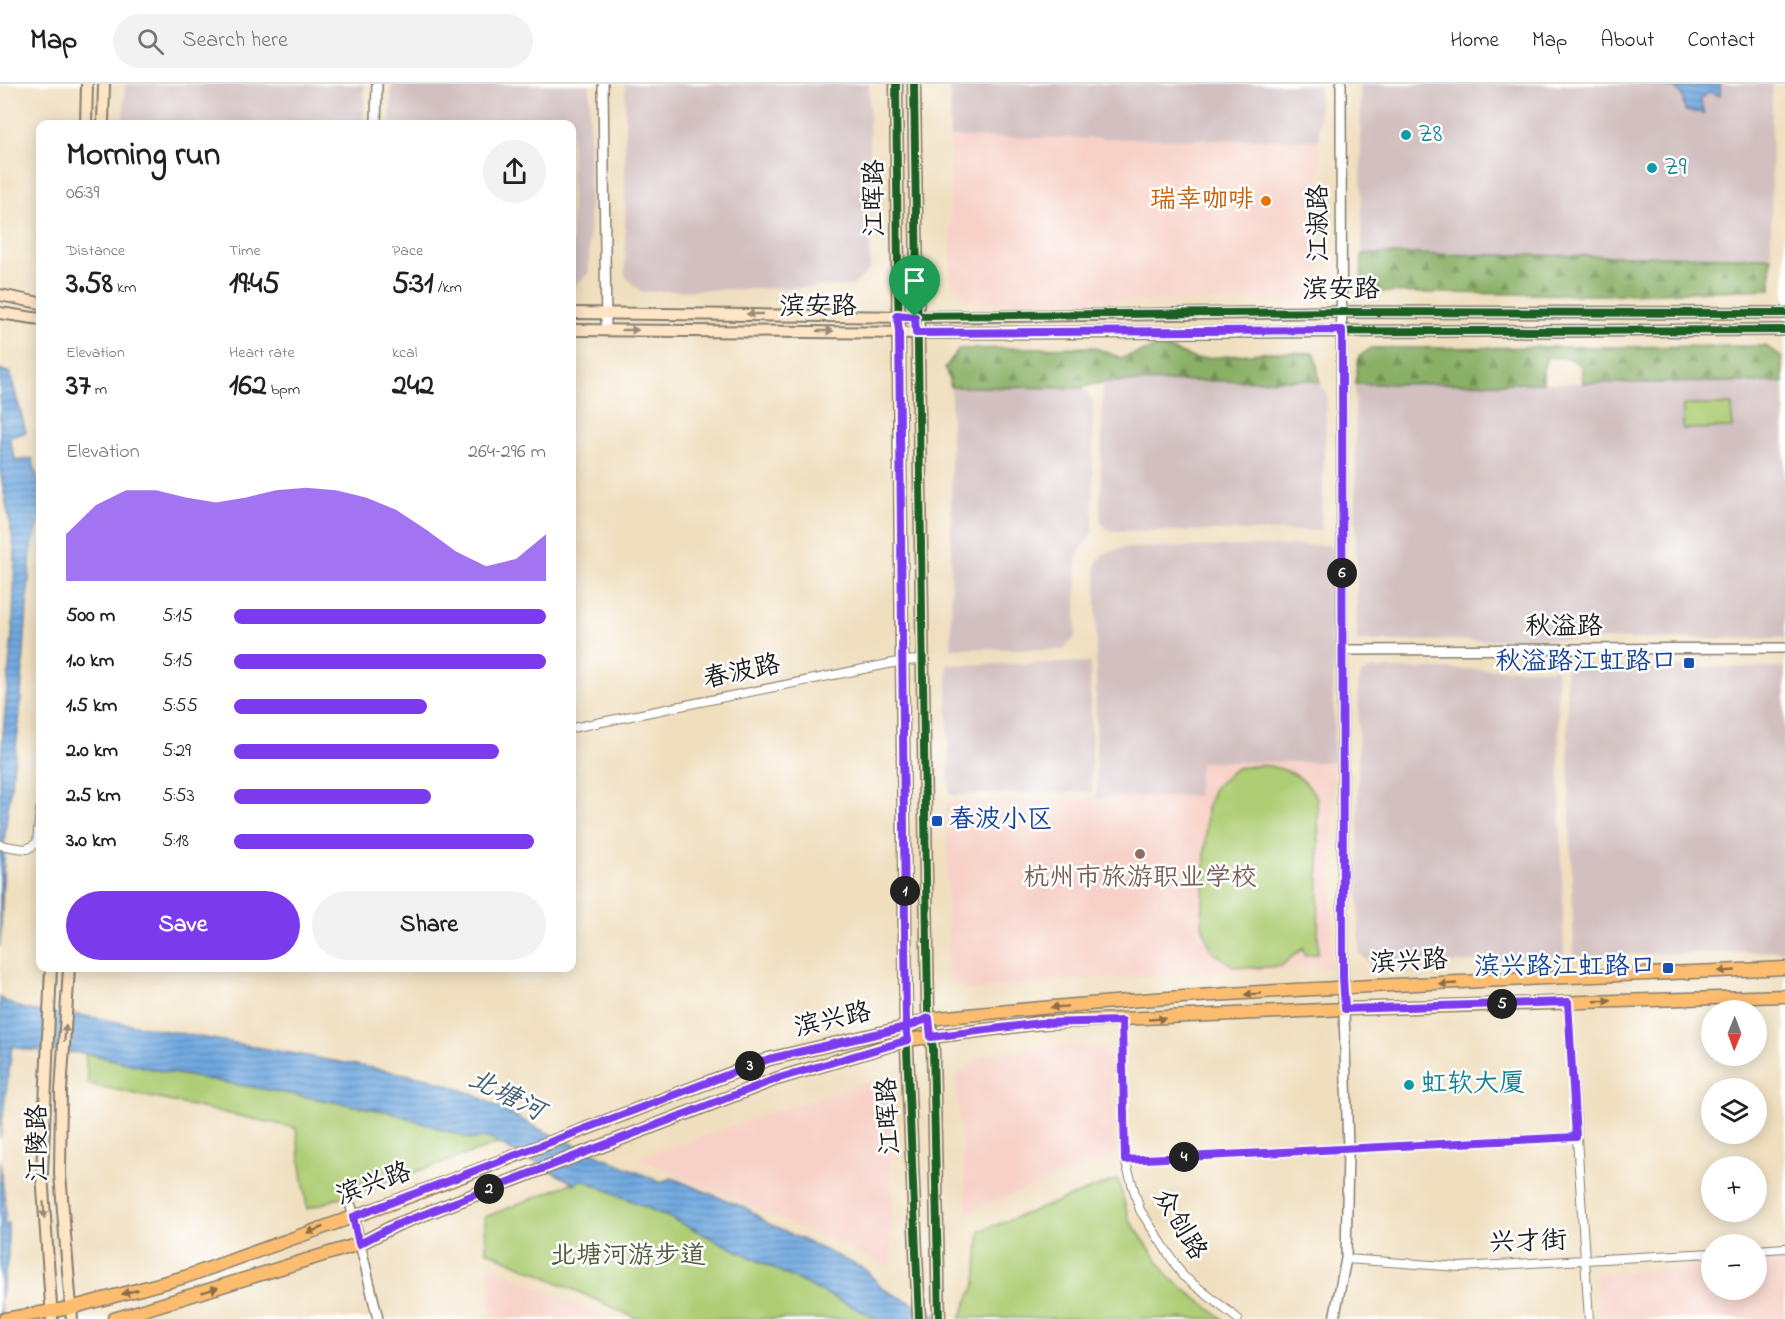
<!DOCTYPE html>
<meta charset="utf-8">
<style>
:root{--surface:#fff;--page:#f2f2f2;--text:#202124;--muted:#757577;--line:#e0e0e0;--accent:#7c3aed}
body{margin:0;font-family:"Indie Flower","LXGW WenKai TC",sans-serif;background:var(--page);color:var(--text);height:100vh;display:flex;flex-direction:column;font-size:22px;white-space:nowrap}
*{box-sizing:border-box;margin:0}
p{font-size:20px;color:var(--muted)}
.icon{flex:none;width:33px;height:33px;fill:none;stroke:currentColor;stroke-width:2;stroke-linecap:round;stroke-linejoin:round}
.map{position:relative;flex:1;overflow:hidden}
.sheet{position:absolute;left:36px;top:36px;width:540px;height:852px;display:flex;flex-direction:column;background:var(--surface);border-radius:12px;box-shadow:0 3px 15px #0003}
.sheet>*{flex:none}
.needle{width:39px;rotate:181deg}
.buttons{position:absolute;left:1701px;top:916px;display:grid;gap:12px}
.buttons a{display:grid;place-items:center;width:66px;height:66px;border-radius:50%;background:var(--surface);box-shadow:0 3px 15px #0003;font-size:30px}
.pin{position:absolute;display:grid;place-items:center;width:51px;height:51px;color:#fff;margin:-62px -26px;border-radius:50% 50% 50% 0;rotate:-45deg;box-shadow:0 0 6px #0007}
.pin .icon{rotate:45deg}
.km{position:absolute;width:30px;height:30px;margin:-15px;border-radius:50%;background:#222;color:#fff;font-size:16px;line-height:30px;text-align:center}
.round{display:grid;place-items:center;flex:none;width:63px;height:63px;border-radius:32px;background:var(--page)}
.summary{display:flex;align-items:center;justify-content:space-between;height:102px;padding:0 30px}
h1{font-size:33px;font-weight:700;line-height:45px}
.metrics{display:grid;grid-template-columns:repeat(3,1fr);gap:9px;height:102px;padding:6px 30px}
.metrics div{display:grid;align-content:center}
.metrics b{font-size:30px;font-weight:700}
.metrics small{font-size:16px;font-weight:400}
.metrics p{font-size:16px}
.chart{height:168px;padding:12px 30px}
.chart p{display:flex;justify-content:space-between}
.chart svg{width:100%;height:108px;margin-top:6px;fill:var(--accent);opacity:.7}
.button{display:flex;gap:12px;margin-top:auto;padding:12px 30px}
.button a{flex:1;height:69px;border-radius:36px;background:var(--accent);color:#fff;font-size:24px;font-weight:700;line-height:69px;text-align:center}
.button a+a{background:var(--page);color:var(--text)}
ul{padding:0 30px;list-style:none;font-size:20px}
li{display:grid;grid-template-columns:96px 72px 1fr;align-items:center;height:45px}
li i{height:15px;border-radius:8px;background:var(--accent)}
header{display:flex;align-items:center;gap:36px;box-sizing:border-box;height:84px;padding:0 30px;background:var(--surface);border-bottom:2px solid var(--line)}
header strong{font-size:28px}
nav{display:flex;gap:33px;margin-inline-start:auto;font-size:21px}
.search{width:420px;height:54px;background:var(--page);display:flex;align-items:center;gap:15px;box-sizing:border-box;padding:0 21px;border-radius:33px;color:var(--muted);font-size:22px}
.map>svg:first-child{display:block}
</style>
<header>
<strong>Map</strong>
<div class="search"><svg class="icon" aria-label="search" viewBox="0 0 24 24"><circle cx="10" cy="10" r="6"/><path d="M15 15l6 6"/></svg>Search here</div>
<nav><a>Home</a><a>Map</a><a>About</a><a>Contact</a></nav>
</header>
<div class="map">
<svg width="1785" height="1235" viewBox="0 0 1785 1235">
<defs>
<pattern id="forest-firs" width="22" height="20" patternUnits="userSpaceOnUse" patternTransform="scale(1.5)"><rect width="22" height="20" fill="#8ab066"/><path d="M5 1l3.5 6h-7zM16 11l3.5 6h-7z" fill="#708e53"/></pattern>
<pattern id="water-rules" width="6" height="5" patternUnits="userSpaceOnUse" patternTransform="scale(1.5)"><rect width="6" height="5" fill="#70a8df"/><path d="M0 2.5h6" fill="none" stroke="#5b88b4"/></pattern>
</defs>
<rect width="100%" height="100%" fill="#fff"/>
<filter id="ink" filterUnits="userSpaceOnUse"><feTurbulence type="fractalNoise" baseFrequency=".0167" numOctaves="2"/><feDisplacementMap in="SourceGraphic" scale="12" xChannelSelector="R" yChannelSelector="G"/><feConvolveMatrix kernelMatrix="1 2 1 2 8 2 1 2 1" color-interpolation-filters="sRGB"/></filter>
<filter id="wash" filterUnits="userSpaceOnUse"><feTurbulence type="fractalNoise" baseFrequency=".008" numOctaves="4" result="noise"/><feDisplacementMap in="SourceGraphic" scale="24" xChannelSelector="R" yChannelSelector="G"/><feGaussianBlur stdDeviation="1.35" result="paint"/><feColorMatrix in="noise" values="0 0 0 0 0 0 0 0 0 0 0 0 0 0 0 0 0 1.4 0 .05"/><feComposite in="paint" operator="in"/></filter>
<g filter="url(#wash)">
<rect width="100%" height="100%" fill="#f0dfbf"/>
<path fill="#f7d1c7" d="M950,53L1319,56L1320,205L1306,217H968L951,196Z
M1200,678H1334L1332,883L1056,897L967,907L948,893L946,717L1197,712Z
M1069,961L1102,963L1110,971L1115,1071L967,1128L956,993L977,973Z
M863,998L890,1012L891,1183L638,1074Z
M1785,1177V1235H1600L1595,1190L1711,1182L1712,1206H1756L1757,1179Z
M489,1181L608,1235H492Z"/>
<path fill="#d2bfc0" d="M125,0H364V40H123Z
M392,0H590L589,189L576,200H572V40H390Z
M625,0H869L870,185L853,202L641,208L625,192Z
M950,0H1319V56L950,53Z
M1360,0H1772L1771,173L1362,170Z
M1310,296L1320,300L1327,309L1321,447H1112L1104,443L1100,436L1103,298Z
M1784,298L1785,554L1357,557L1355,300Z
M951,303L1083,304L1093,316V448L1077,472L1076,552L1063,566L951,564Z
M1333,461L1334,678H1200L1197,712L1096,714V479L1103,470L1120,464Z
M1090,578L1092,708L949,711L947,581Z
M1566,582L1785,584L1783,867L1574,872Z
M1372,585H1557L1564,871L1376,885L1359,869L1358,602L1361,590Z"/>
<path fill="#aecd75" stroke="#657448" stroke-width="1.5" d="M1683,321H1732V344L1683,345Z
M1262,681C1286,684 1303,691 1316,712C1321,722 1318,849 1318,870L1304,871L1303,864L1281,882L1254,884L1233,882L1211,866L1202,841L1207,723L1214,704L1236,684Z
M85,969L161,987L390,1028L471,1055L488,1053L500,1059L307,1125L296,1044L88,1000Z
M582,1095L666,1132L878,1235H638L486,1166L485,1133Z
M1118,1095L1129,1135L1170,1194L1223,1235L960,1234L976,1199L980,1147Z"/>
<path fill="url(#forest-firs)" stroke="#536641" stroke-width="1.5" d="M1362,170L1771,173V205L1599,211L1361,208Z
M1161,262L1196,275L1271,268L1315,269L1320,300L1310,296L1103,298L1082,304L951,303L945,284L959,265L1093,263L1121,274Z
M1766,262L1781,273L1784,298L1583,299L1581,282L1571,275L1547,273L1543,285V299L1355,300L1359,273L1371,264Z"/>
<path fill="url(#water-rules)" stroke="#46627e" stroke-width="1.5" d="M1659,0L1696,3L1698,0H1720V12L1710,8L1700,15L1704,29L1685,27L1682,11L1674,4Z
M0,285L10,289L26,348L9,354L16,377L32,374L40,402V438L31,465L19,640L5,748L0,863V683L13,540L15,468L0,386Z
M0,913C20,930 54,928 79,931L428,994L473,1010L541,1046L660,1098L672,1094L748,1125L767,1139L865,1185L883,1205L945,1235H878L666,1132L582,1095L575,1100L488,1054L471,1055L390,1028L161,987L85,969L26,966L12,962L0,1054Z
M0,1077L6,1127L4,1139H8V1172L0,1217L2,1235H0Z"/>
</g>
<g filter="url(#ink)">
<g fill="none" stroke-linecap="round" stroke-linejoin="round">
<defs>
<path id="minor" d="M572,644L903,577L922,576
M17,764L27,765L37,759L40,726
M1568,918L1589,1235
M1122,937L1125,1076L1140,1126L1183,1192L1238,1235
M1125,1076L1576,1053
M1756,1166L1785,1164
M1346,1175L1460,1183L1712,1169"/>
<path id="tertiary" d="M603,0L606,246
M376,40L377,0
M1343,566L1785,564
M351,1122L378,1235
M1334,1235L1346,1175L1348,1066L1343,893L1341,0"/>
<path id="secondary" d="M86,40L87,0
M103,40L104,0
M0,211L40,219
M0,229L40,235
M572,229L915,233L1341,228L1785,229
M572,246L916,249L1785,246
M51,884L42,1090L52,1235
M69,884L61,1007L60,1090L72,1235"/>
<path id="primary" d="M896,0L906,943L919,1235
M914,0L928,926L933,965L939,1235
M5,1235L70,1224L185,1193L389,1120L769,975L906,943L929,935C1213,904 1500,897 1785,884
M114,1235L359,1160L396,1141L776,995L907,956L1040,939L1099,936L1345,925L1785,912"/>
</defs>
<use href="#minor" stroke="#867e6e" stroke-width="10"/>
<use href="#tertiary" stroke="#867e6e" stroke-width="12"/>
<use href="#secondary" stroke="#867e6e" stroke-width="14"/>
<use href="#primary" stroke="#867e6e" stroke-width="15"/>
<use href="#minor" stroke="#fff" stroke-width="8"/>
<use href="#tertiary" stroke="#fff" stroke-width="9"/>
<use href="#secondary" stroke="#fee5c5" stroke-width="10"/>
<use href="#primary" stroke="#fcbd6f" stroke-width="12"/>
<defs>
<path id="minor-bridge" d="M0,761L17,764"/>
</defs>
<use href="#minor-bridge" stroke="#867e6e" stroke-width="10" stroke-linecap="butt"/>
<use href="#minor-bridge" stroke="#fff" stroke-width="8"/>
<defs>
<path id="cycleway" d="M896,0L906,943L919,1235
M914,0L928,926L933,965L939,1235
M906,232L1341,228L1785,229
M916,249L1785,246"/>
</defs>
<use href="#cycleway" stroke="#fff" stroke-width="11"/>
<use href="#cycleway" stroke="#1b5e20" stroke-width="8"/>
</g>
<defs><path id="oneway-solid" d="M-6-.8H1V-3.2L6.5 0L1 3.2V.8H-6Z" transform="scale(1.5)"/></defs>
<g fill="#988b79">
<use href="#oneway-solid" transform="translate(755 230) rotate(-180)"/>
<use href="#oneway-solid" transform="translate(630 246)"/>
<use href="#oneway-solid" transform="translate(825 247)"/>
<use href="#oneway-solid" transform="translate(65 949) rotate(-86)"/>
<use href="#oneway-solid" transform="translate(44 1126) rotate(87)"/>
</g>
<g fill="#8c6c46">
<use href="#oneway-solid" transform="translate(1727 887) rotate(177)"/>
<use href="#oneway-solid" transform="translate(1448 900) rotate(177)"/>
<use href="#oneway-solid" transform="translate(1253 910) rotate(176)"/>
<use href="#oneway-solid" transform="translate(1603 917) rotate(-2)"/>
<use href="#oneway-solid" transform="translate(1059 923) rotate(176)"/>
<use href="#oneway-solid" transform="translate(1157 935) rotate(-3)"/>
<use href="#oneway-solid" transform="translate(315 1146) rotate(160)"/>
<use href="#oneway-solid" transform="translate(210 1206) rotate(-17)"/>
<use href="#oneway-solid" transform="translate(130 1208) rotate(165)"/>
</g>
</g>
<g fill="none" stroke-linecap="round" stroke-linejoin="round" filter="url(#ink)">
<defs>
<path id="route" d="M915,233L897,231L899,247L906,943L908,956L776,995L396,1141L359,1160L353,1133L769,975L906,943L929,934L931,953L1040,939L1122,937L1125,1076L1576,1053L1568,918L1345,925L1343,893L1342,246L916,249L915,233"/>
</defs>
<use href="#route" stroke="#fff" stroke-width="12"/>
<use href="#route" stroke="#7c3aed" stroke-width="8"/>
</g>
<g fill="#0f9aa8" stroke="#fff" stroke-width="2">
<circle cx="1406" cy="51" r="6"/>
<circle cx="1652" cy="84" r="6"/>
<circle cx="1409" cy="1001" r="6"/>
</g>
<circle fill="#e8710a" stroke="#fff" stroke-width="2" cx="1266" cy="117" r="6"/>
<g fill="#1a4fb4" stroke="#fff" stroke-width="2">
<rect x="1683" y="573" width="12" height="12" rx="3"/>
<rect x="931" y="731" width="12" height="12" rx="3"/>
<rect x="1662" y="878" width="12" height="12" rx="3"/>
</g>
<circle fill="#8d6e63" stroke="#fff" stroke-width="2" cx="1140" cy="770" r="6"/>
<g text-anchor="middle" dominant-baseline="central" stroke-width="5" stroke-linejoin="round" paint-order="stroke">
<g font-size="26" fill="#0d838f" stroke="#fff" text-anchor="start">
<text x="1418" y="51">Z8</text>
<text x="1664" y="84">Z9</text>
<text x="1421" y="1001">虹软大厦</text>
</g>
<g font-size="26" fill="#1c1c1c" stroke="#fff">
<text transform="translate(876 114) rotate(-90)">江晖路</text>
<text transform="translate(1320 139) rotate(-90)">江淑路</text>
<text x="1341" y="207">滨安路</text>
<text x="818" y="224">滨安路</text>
<text x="1564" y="544">秋溢路</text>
<text transform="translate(742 589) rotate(-12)">春波路</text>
<text transform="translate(1409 879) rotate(-3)">滨兴路</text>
<text transform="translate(833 937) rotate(-13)">滨兴路</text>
<text transform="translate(890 1032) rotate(-93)">江晖路</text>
<text transform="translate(39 1059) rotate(-90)">江陵路</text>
<text transform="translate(374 1101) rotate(-20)">滨兴路</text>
<text transform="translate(1179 1141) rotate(59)">众创路</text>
<text transform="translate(1528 1159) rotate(-2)">兴才街</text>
</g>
<g font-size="26" fill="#c56008" stroke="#fff" text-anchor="end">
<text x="1254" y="117">瑞幸咖啡</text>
</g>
<g font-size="26" fill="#164399" stroke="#fff" text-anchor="end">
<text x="1677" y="579">秋溢路江虹路口</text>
<text x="949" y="737" text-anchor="start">春波小区</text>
<text x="1656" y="884">滨兴路江虹路口</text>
</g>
<g font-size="26" fill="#785e54" stroke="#fff">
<text x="1140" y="795">杭州市旅游职业学校</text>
</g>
<g font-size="26" fill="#4f5a3b" stroke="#fff">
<text x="628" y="1173">北塘河游步道</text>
</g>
<g font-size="27" font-style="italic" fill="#425b74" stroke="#fff">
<text transform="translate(506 1012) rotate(27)">北塘河</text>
</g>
</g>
</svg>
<div class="buttons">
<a><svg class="needle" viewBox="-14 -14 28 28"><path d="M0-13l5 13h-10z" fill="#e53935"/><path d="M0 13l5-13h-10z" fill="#757577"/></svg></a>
<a><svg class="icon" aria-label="layers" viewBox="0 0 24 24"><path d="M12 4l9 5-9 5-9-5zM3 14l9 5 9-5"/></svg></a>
<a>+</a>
<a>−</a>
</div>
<div class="pin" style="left:915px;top:233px;background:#1e9e55"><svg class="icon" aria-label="arrive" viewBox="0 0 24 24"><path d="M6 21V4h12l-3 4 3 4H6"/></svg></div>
<b class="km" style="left:905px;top:807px">1</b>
<b class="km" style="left:489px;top:1105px">2</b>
<b class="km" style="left:750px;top:982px">3</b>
<b class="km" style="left:1184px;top:1073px">4</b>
<b class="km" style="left:1502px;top:920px">5</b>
<b class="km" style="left:1342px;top:489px">6</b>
<section class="sheet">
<div class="summary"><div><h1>Morning run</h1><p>06:39</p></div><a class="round"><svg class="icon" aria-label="share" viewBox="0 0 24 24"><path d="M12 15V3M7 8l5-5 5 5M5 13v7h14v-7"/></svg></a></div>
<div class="metrics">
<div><p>Distance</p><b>3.58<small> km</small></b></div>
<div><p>Time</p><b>19:45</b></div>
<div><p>Pace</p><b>5:31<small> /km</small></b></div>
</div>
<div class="metrics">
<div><p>Elevation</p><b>37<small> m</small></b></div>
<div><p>Heart rate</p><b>162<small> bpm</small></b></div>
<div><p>kcal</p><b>242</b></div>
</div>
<div class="chart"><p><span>Elevation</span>264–296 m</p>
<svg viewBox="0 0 160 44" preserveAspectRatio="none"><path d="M0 44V25L10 13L20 7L30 7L40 10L50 12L60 10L70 7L80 6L90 7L100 10L110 15L120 23L130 32L140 38L150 35L160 25V44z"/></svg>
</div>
<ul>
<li><b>500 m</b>5:15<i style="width:100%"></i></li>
<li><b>1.0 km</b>5:15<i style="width:100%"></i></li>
<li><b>1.5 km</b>5:55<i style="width:62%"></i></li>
<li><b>2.0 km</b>5:29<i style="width:85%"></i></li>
<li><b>2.5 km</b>5:53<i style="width:63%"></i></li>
<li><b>3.0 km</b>5:18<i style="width:96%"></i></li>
</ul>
<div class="button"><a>Save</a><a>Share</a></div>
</section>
</div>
